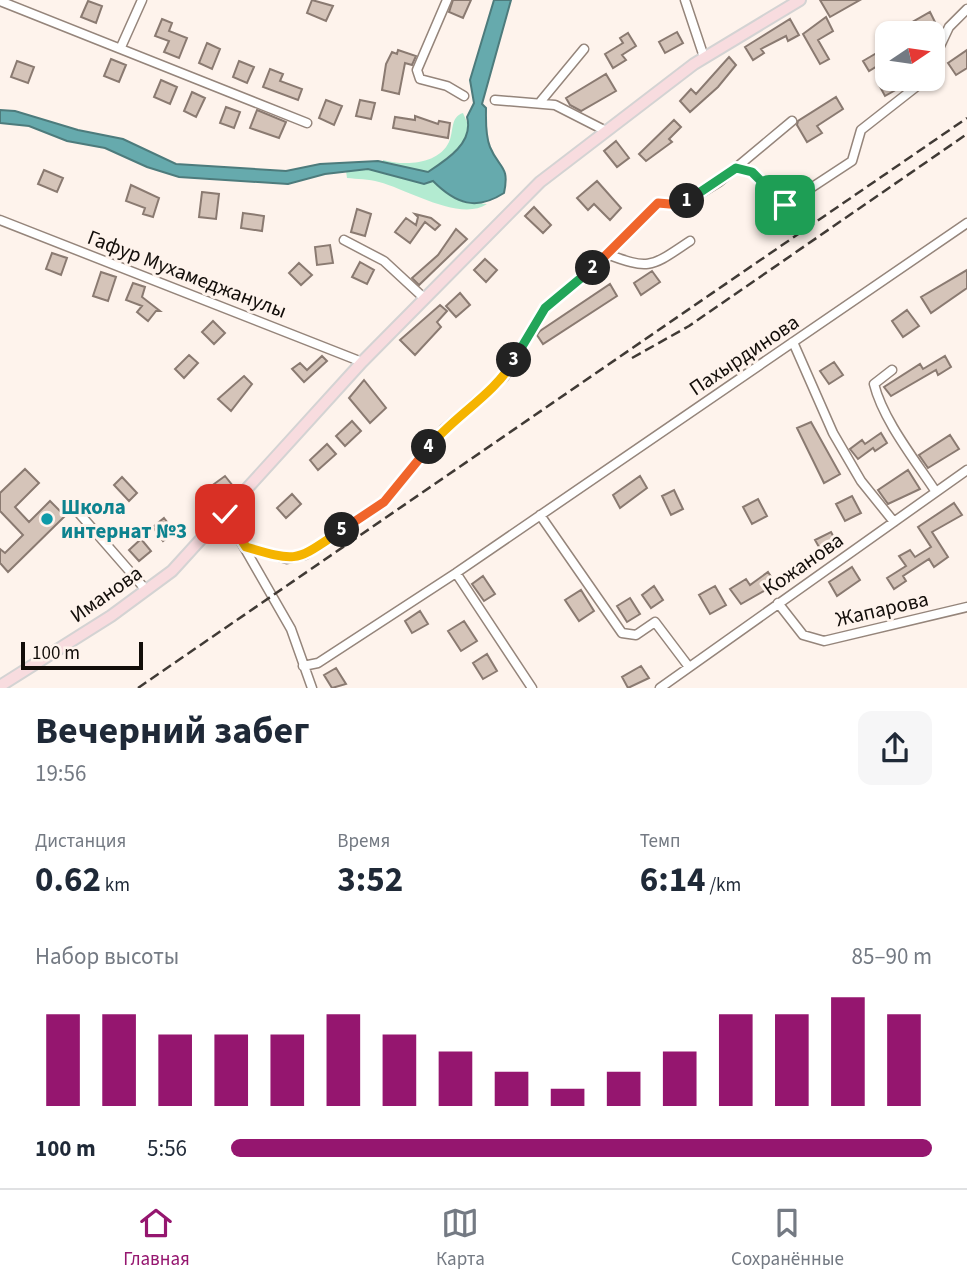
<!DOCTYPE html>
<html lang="ru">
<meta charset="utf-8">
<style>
:root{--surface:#fff;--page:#f6f6f7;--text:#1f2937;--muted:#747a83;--line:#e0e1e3;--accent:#95166f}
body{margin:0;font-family:"Source Sans 3",sans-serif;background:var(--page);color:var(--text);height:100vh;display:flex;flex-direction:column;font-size:26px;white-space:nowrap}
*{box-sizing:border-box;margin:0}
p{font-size:23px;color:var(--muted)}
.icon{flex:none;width:38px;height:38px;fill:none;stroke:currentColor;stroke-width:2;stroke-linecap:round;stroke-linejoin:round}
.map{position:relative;height:688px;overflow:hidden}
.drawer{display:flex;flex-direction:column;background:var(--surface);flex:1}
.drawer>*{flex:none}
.needle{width:46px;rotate:77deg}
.buttons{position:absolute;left:875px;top:21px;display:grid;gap:14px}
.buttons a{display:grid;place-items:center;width:70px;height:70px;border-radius:14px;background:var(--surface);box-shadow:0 2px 5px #0004;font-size:35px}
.scale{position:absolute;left:21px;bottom:18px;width:122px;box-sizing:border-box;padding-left:7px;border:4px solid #120d09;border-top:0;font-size:19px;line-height:24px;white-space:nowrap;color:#120d09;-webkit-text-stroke:5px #fef3ec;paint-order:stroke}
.pin{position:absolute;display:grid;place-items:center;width:60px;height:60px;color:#fff;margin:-30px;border-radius:14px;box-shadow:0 4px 10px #0006}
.km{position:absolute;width:35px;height:35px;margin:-18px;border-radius:50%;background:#222;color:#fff;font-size:19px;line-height:35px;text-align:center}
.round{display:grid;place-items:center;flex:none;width:74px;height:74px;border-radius:14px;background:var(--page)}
.head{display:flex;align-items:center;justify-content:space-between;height:119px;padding:0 35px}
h1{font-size:38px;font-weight:700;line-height:52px}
.metrics{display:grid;grid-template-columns:repeat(3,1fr);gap:10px;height:119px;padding:7px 35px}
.metrics div{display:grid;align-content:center}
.metrics b{font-size:35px;font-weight:700}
.metrics small{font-size:19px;font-weight:400}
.metrics p{font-size:19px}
.chart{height:196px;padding:14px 35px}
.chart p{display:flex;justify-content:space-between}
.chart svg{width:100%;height:126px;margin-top:7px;stroke:var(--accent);stroke-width:6}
ul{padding:0 35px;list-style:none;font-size:23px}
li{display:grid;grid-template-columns:112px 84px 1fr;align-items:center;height:52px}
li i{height:18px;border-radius:9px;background:var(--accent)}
.dock{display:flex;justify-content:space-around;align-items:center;height:98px;border-top:2px solid var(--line);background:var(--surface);font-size:19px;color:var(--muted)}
.dock a{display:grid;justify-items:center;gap:4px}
.dock .on{color:var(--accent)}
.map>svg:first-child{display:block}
</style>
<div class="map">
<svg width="967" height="688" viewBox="0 0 967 688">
<rect width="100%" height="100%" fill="#fef3ec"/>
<path fill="#b3ebd1" d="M463,113L470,129L467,139L456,150L428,173L383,164V160C404,166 438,165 449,142C454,131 450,117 463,113Z
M368,169L424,183L433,181L462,202L487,204C460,222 409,190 379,182C369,179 357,179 347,178L346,171Z"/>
<path fill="#66aaad" stroke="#4d7b7c" stroke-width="2" d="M494,0H511L482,104L486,108C486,120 485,135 490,147C499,169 510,165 504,193C476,211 456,204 433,181L424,184L368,169L325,174L288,184L179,177L147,167L105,148L67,141L29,126L0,123V110L15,111L78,130L123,139L176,164L286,171L320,164L378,161L428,172C448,159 474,142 467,117L474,103L470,80Z"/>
<path fill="#d5c4b9" stroke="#8a7a71" stroke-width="2" d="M312,0L333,6L326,21L307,13Z
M453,0H471L463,18L449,12Z
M820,0H860L830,17Z
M88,1L102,6L96,23L81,17Z
M930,12L935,22L914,33L909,24Z
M826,17L833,31L818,40L829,59L820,64L803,34Z
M162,19L172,23L169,31L187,38L179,58L164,52L169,41L155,36Z
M790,19L799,35L788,41L786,36L761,49L764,53L753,60L745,47Z
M677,32L683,43L665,53L659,42Z
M628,33L636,46L622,55L626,60L613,68L605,54L623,43L620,38Z
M207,43L220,49L212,69L199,63Z
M887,47V60L869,71L863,61Z
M398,50L416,56L412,65L405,63L399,94L382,90L386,64L392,52L397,54Z
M967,50V68L956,75L948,63Z
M729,57L736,65L718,87L690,112L680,101L691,89L696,94Z
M111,59L126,65L119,82L104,76Z
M17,61L34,67L28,83L11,77Z
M239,61L254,67L247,83L233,77Z
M270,69L283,74L280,81L302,89L298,100L263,87Z
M606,74L616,91L581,111L570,105L566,98Z
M890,79H915L885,96L879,85Z
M161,80L177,87L170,104L154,97Z
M192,92L205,98L196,117L184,111Z
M836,97L843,109L817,126L822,133L807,142L797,125L798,121Z
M326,100L342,106L334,125L319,118Z
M360,100L375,103L371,119L356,116Z
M226,107L240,112L234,128L220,123Z
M257,110L286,122L279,138L250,128Z
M415,116L438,124L439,121L450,123L448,138L393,128L395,117L415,120Z
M674,120L681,127L669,139L672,142L646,161L639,154Z
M616,141L629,158L617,167L604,151Z
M44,170L63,178L57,192L38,184Z
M597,181L621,208L610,220L594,204L588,210L577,198Z
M131,185L159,198L153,217L143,214L145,208L126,201Z
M202,192L219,194L216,219L199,217Z
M534,207L551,225L543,233L525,216Z
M357,209L371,214L365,236L351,232Z
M243,213L264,216L262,231L241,228Z
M415,214L431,218L440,225L435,230L425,222L410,243L395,232L406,218L416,225L418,217Z
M456,229L467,239L419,285L412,278L438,255Z
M330,245L333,263L317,265L315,247Z
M52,253L67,258L61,275L46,269Z
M485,259L497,270L486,282L474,270Z
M360,262L374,270L367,284L352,277Z
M299,263L312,275L301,285L289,273Z
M967,270V288L931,313L921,297Z
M652,271L660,282L641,295L634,283Z
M101,272L116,277L108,301L93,296Z
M133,283L145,287L142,297L160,311H156L148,321L137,312L142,306L126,300Z
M610,284L617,296L543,344L537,335L540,331Z
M460,293L470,305L456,317L446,306Z
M440,305L447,311L437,322L441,327L415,355L400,340Z
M907,310L919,326L903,337L892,321Z
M213,321L225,333L214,344L202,332Z
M189,355L198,363L184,378L175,369Z
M322,356L327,361L304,382L292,369L300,363L307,370Z
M945,356L951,367L938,375L936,370L891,396L884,387L920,364L923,369Z
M834,362L843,375L829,384L820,371Z
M244,376L252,384L231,411L218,399Z
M364,380L386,408L370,423L349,398Z
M352,421L361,431L345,446L336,436Z
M811,422L840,474L824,483L797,428Z
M881,433L887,443L875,451L873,448L858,459L850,449L862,440L865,444Z
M950,435L959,449L928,468L919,455Z
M327,444L336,454L318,470L310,460Z
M25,469L39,483L15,507L29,522L50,501L65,516L8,572L0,563V549L5,553L23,535L0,511V493Z
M908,470L920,489L888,504L878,490Z
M225,476L233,486L206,505L199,495Z
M640,476L647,488L620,508L613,495Z
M122,477L137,493L129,501L114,485Z
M674,490L683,509L671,515L662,496Z
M292,494L301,504L286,518L277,508Z
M852,496L861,513L845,521L836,504Z
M758,499L767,516L752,524L743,507Z
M954,503L962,515L932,532L948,557L934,567L929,559L903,576L906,581L894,589L887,578L906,566L899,556L910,550L915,557L931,547L918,527Z
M164,518L175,532L163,541L153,527Z
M831,532L838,545L823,554L815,540Z
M141,539L151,551L139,561L129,550Z
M852,567L860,580L837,596L829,582Z
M768,572L776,584L741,604L730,589L746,579L750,585Z
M483,576L495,594L484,601L472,584Z
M654,586L663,600L651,608L642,595Z
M715,586L726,605L710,614L699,595Z
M581,590L594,611L579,621L565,600Z
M630,598L640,614L627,622L617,606Z
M420,611L428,624L412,633L405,621Z
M464,621L477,641L461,651L448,631Z
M487,654L497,671L483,679L473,663Z
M641,666L649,678L628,688L622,677Z
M336,668L346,684L332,688L324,675Z"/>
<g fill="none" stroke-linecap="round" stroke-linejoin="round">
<defs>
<path id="minor" d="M447,0L417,70L420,79L447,86L464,96
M685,0L704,57
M0,1L307,123
M121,47L142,0
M933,61L949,27L967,9
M495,100L555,105L606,131
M541,101L584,49
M736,168L752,172L785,205L852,161L861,130L926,79
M0,220L362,362
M344,240L384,261L424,298
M607,254C651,271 652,266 690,241
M793,342L833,433L861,481L894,522
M892,370L874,384C883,420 915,460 936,492
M71,504L146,590
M225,514L291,629L312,688
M540,515L622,633L636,635L655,622L689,667
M246,547L287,559L305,555L384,502L444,429L505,376L546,308L587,273L658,203L681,205L719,182L792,121
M456,573L532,688
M778,603L803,635L824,641L967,607
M303,666L318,663L456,573L967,223
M660,688L967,470"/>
<path id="major" d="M0,686L111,616L172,571L362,362L540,182L694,64L800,0"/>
</defs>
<use href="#minor" stroke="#95857b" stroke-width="11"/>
<use href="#major" stroke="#d4d3d3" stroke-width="14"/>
<use href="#minor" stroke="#fff" stroke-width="8"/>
<use href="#major" stroke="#f8dcdf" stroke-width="10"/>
<path stroke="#403a35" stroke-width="2.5" stroke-dasharray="10 5" stroke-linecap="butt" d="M632,358L689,326L967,134
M138,688L967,118"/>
</g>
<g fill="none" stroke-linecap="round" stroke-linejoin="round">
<defs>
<path id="split-1" d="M687,201L736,168L752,172L785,205"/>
<path id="split-2" d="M593,268L658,203L681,205L687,201"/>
<path id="split-3" d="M514,360L545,308L593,268"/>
<path id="split-4" d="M429,447C455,415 494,395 514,360"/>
<path id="split-5" d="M342,530L384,502L429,447"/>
<path id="split-6" d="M225,514L246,547C300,563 295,561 342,530"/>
</defs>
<use href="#split-1" stroke="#fff" stroke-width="14"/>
<use href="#split-2" stroke="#fff" stroke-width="14"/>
<use href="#split-3" stroke="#fff" stroke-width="14"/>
<use href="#split-4" stroke="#fff" stroke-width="14"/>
<use href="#split-5" stroke="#fff" stroke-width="14"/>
<use href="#split-6" stroke="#fff" stroke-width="14"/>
<use href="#split-1" stroke="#22a559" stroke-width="9"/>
<use href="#split-2" stroke="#f0652b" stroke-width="9"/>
<use href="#split-3" stroke="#22a559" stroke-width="9"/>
<use href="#split-4" stroke="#f5b400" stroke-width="9"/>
<use href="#split-5" stroke="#f0652b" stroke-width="9"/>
<use href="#split-6" stroke="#f5b400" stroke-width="9"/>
</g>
<circle fill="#0f9aa8" stroke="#fef3ec" stroke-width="2.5" cx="47" cy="519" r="7"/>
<g text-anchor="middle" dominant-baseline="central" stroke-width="6" stroke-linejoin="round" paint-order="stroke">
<g font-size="21" fill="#120d09" stroke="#fef3ec">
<text transform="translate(187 274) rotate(21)">Гафур Мухамеджанулы</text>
<text transform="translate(744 355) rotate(-34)">Пахырдинова</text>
<text transform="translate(803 564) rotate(-35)">Кожанова</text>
<text transform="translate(106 594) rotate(-35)">Иманова</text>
<text transform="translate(882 609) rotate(-13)">Жапарова</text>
</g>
<g font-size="21" font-weight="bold" fill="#0d838f" stroke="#fef3ec" text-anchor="start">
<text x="61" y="507">Школа<tspan x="61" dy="24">интернат №3</tspan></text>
</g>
</g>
</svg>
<div class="buttons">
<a><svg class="needle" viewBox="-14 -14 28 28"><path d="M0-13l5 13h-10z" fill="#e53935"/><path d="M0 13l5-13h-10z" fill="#747a83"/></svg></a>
</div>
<div class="scale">100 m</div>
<div class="pin" style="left:785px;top:205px;background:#1e9e55"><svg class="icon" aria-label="arrive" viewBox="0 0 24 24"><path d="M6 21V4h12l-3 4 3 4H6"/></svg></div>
<div class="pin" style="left:225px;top:514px;background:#d93025"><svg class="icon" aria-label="check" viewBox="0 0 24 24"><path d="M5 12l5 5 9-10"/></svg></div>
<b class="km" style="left:687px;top:201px">1</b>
<b class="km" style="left:593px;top:268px">2</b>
<b class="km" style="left:514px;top:360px">3</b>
<b class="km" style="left:429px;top:447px">4</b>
<b class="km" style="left:342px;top:530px">5</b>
</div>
<section class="drawer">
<div class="head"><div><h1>Вечерний забег</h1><p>19:56</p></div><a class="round"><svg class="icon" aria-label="share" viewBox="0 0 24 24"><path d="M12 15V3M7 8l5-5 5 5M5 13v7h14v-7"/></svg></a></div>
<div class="metrics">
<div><p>Дистанция</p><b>0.62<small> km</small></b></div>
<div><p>Время</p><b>3:52</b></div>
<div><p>Темп</p><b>6:14<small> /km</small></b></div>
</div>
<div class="chart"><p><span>Набор высоты</span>85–90 m</p>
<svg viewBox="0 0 160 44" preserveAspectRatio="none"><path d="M5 44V12M15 44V12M25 44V19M35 44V19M45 44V19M55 44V12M65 44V19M75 44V25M85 44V32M95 44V38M105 44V32M115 44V25M125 44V12M135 44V12M145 44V6M155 44V12"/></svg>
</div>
<ul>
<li><b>100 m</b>5:56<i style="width:100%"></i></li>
</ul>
</section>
<nav class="dock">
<a class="on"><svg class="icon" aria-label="home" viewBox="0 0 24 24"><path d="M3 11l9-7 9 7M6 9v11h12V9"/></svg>Главная</a>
<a><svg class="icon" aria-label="map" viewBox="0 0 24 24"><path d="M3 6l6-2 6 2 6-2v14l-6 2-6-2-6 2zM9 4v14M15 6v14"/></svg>Карта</a>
<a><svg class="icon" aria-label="saved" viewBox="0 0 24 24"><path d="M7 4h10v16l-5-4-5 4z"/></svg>Сохранённые</a>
</nav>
